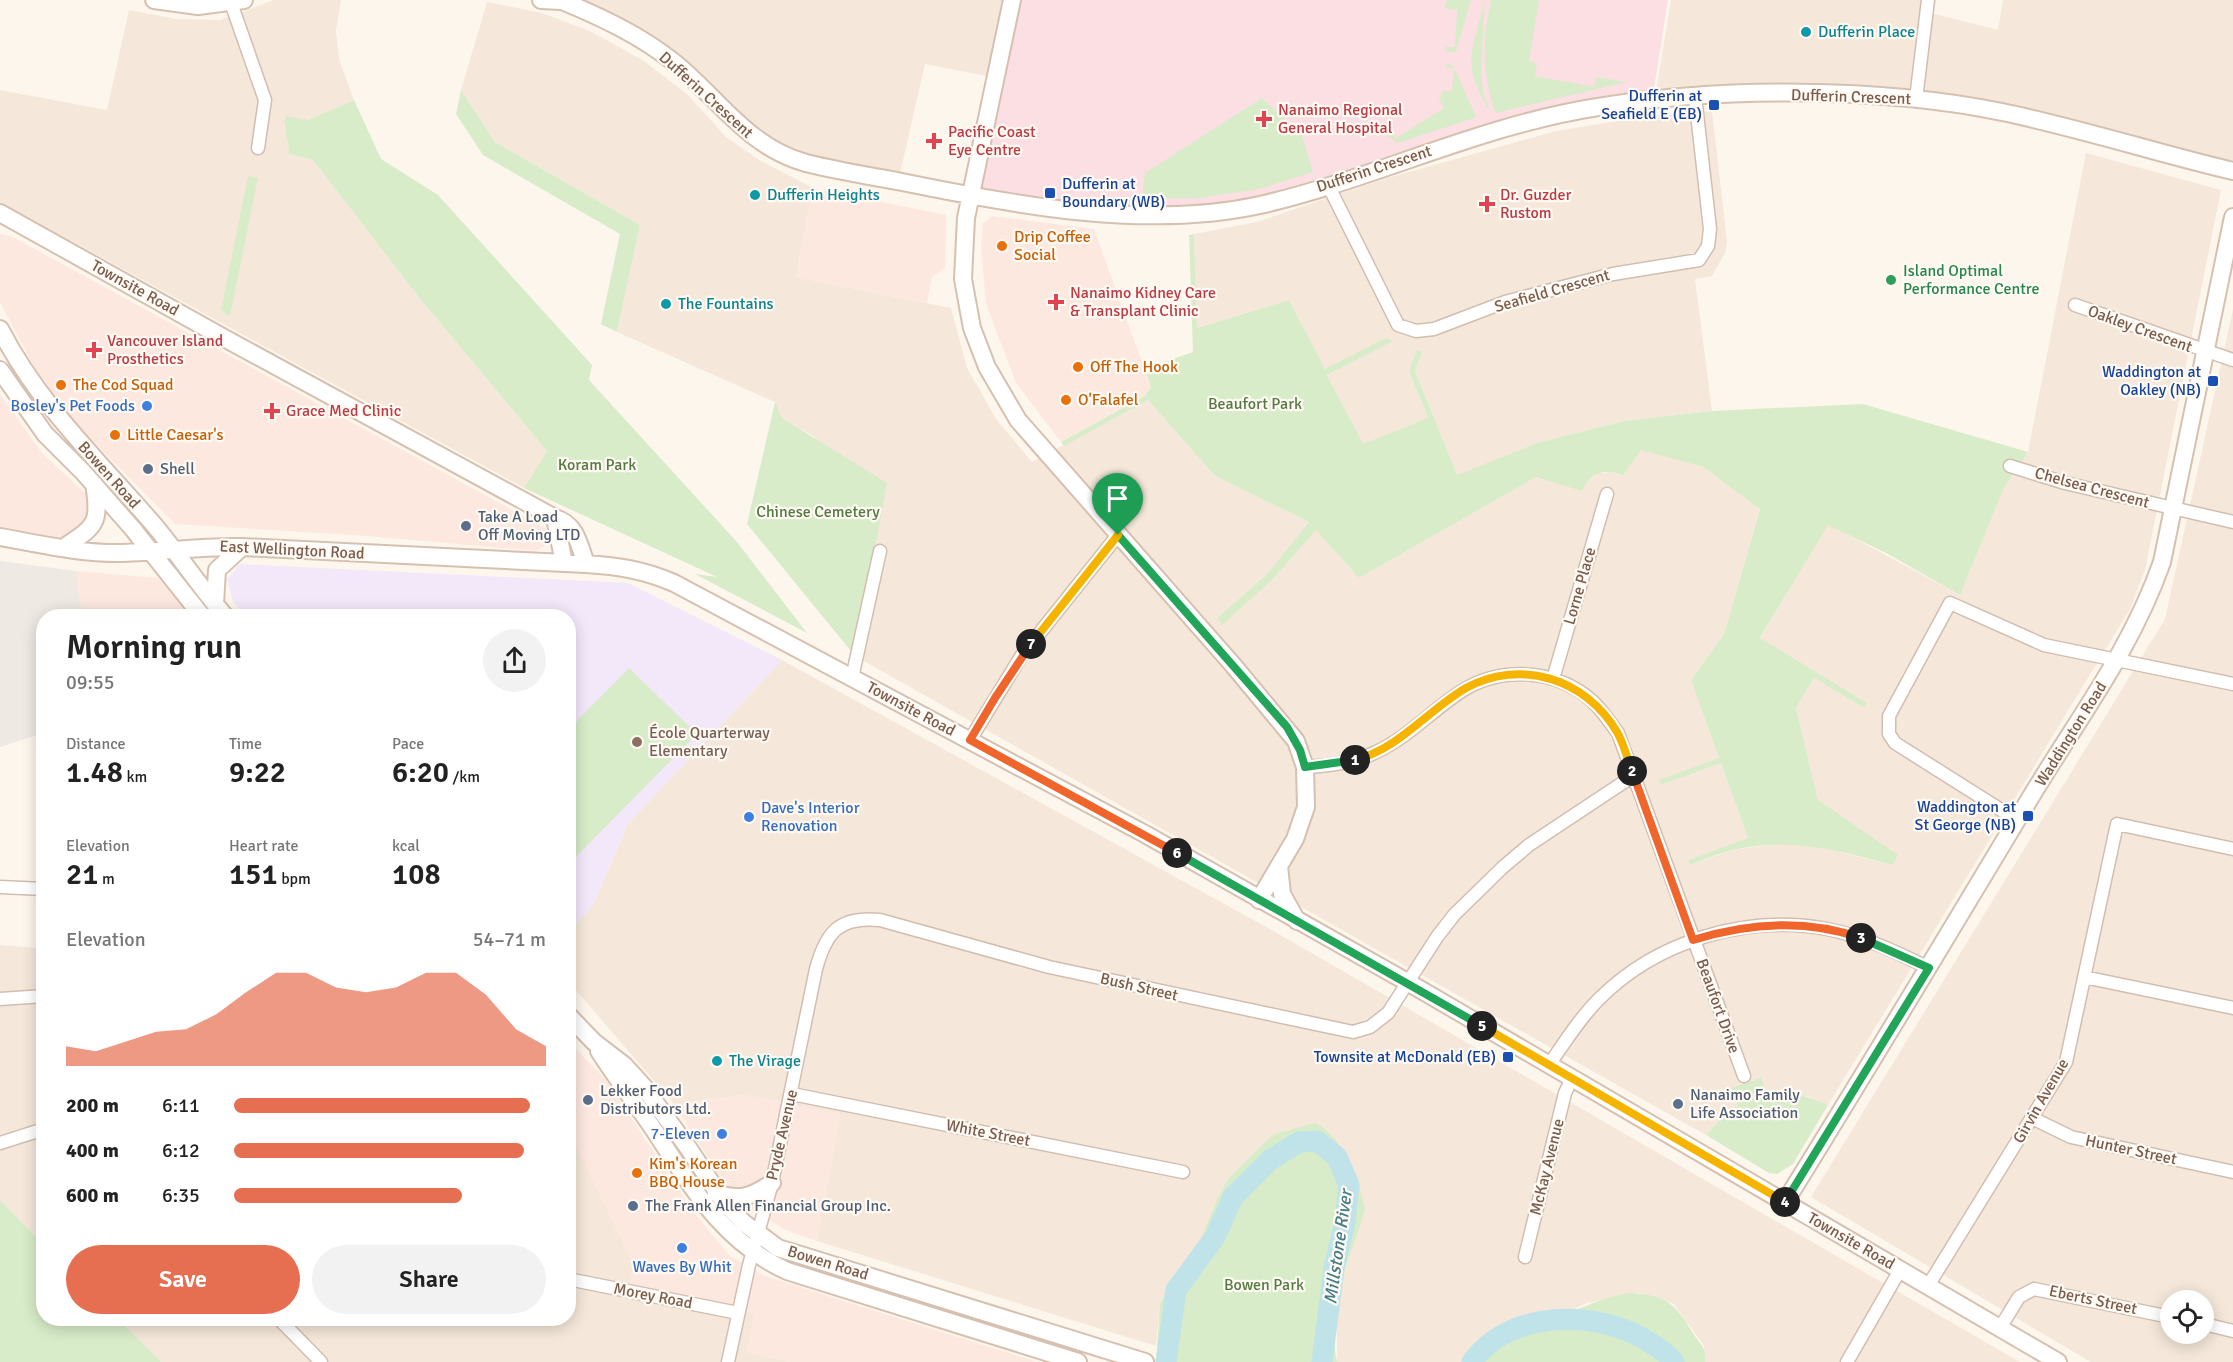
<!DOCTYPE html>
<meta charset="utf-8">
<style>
:root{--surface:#fff;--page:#f2f2f2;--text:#222;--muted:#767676;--accent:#e76f51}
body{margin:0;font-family:Signika,sans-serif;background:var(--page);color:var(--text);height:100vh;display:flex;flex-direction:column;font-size:22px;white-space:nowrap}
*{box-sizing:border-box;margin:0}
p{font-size:20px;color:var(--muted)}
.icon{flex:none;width:33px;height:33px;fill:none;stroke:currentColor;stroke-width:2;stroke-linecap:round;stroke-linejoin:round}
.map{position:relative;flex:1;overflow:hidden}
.drawer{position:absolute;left:36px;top:609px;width:540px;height:717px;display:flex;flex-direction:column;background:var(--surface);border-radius:24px;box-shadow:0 3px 15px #0003}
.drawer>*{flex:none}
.tools{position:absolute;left:2160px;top:1290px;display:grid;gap:12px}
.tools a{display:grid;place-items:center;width:54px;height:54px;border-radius:50%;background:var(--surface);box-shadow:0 3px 15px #0003;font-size:30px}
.pin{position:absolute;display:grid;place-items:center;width:51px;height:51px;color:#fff;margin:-62px -26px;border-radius:50% 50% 50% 0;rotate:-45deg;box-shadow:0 0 6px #0007}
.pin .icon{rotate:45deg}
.km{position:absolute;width:30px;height:30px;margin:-15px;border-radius:50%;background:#222;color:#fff;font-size:16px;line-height:30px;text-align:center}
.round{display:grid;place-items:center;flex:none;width:63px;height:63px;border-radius:32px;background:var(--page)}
.summary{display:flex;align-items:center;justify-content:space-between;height:102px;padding:0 30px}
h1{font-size:33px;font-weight:600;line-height:45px}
.figures{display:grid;grid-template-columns:repeat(3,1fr);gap:9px;height:102px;padding:6px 30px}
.figures div{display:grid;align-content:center}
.figures b{font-size:30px;font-weight:600}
.figures small{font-size:16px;font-weight:400}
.figures p{font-size:16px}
.chart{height:168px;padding:12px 30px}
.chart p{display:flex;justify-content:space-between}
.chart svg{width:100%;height:108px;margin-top:6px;fill:var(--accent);opacity:.7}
.button{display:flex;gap:12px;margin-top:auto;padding:12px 30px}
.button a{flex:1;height:69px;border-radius:36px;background:var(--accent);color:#fff;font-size:24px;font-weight:600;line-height:69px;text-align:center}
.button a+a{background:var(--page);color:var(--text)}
ul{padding:0 30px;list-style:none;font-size:20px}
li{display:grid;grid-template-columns:96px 72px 1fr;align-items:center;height:45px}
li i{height:15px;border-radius:8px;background:var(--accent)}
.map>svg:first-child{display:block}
</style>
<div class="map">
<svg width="2233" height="1362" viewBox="0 0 2233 1362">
<rect width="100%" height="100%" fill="#fdf6ec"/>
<path fill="#f5e8da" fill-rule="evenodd" d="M274,0H341L336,30L339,59L354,100L308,120L284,126L289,143V154L313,160L417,295L547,451L524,488L0,202V90L107,110L129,10L176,19L221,20Z
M574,0H1008L992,77L925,64L899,178L810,157L776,143L750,128L665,46Z
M1671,0H1926L1914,96L1655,98Z
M2003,0H2233V169L1920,97L1931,13L1998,30Z
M487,2L542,13L590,31L644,61L688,95L726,137L759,160L813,188L796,277L951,308L967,368L996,419L1032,462L1148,400L1215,476L1309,522L1267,574L1217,618L1272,580L1316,530L1359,578L1536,477L1582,490L1588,481L1599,473L1612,472L1623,476L1641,449L1703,467L1760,508L1724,634L1691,680L1719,758L1661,785L1721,763L1748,838L1688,860L1690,865L1732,850L1776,844L1816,846L1892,865L1818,800L1796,708L1814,678L1864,708L1867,703L1760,639L1828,524L1960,595L2004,488L2028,452L2086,153L2221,190L2145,570L2130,609L1828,1105L1810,1097L1781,1092L1751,1098L1726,1113L1706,1135L855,656L815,437L781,418L775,402L617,332L640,225L495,142L461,90Z
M1712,111L1727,242L1725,253L1712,276L1695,279L1712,411L1624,421L1540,442L1457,476L1415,371L1422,352L1409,371L1428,418L1363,445L1327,375L1392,341L1386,338L1325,370L1289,300L1197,328L1194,234L1257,222L1384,179L1556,131L1642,117Z
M2233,309V1362H2091L1811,1197L2165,619ZM2170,1300H2204V1334H2170Z
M782,660L1277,933L2020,1362H1705L1704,1346L1674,1304L1640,1293L1587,1303L1552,1319L1517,1330L1461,1362H1337V1301L1350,1252L1365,1211L1343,1150L1326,1129H1291L1277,1133L1206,1228L1190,1262L1160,1303L1156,1346L817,1241L840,1114L744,1095L674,1104L569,982L568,931L592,907L628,824Z
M0,945L36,948L43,946V1244L0,1200Z
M570,1131L634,1265L630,1284L755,1313L747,1352L790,1362H161L118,1319L568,1318Z"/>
<path fill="#fde8e0" d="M813,188L946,215L945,268L932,277L927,303L796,277Z
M992,216L1094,229L1151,387L1145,396L1061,442L1016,383L986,304L981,247L983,224Z
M0,234L13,237L547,529L549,537L546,545L536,551L367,536L175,524L77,425L38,374L0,302Z
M0,394L42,453L88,496V510L80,532L67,543L0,533Z
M76,571L158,578L192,616H82Z
M568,1041L606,1080L692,1210L730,1256L765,1276L1037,1362H790L747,1352L754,1313L630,1284L634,1265L569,1132Z
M744,1095L841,1114L817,1241L788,1231L746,1207L722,1180L674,1104Z"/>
<path fill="#efe9e4" d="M0,561L76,571L82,616H44L43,733L0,747Z"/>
<path fill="#f3e8fa" d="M240,564L628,583L782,660L628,824L592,907L569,931L568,616H246L233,602L227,579Z"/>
<path fill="#fbdfe3" d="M1012,0H1668L1652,101L1597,107L1205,214L969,196Z"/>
<path fill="#d8ecc9" d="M1447,0H1471L1456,52L1445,51V47H1455L1457,10L1444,8Z
M1485,0L1481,71L1483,92L1491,113C1460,65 1472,51 1485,0Z
M1491,0H1539L1529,61L1537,63L1535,76L1594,87L1596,77L1627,82L1495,113C1482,70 1482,43 1491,0Z
M1450,63C1456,67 1470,106 1477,117L1398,143L1379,131L1387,126L1396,138L1444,108L1439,99L1443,91H1452L1454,69L1444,66Z
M461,90L495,142L640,225L617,332L601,324L620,234L483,155L456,114Z
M1262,98L1302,136L1313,172L1259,189L1200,198L1142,199L1145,173Z
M354,100L381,159L438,195L592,365L589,380L737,542L807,633L695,574L717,577L524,488L547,451L417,295L313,160L289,154C289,141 283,129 285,116L308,120Z
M248,176L258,178L230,316L221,310Z
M1194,234L1197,328L1289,300L1325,369L1386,338L1393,341L1327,375L1363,444L1428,418L1409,371L1417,350L1422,352L1415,371L1457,475L1540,442L1624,421L1712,411L1863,404L2028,452L2004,488L1960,595L1888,554L1828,525L1760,638L1867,703L1864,708L1814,678L1796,708L1818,800L1898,855L1892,865C1840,850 1788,837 1733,850C1719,853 1704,860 1690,865L1688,860L1748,838L1721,763L1661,785L1659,780L1719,758L1691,680L1724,634L1760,509L1703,467L1641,450L1623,476C1606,467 1590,473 1582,491L1536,477L1359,578L1316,530L1272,580L1222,625L1217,618L1267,574L1309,522L1215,476L1148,400L1064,446L1061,442L1145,396L1151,387L1145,369L1193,352L1189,235Z
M775,402L782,418L887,483L855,656L747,524Z
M629,668L697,734L569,864V729Z
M1761,1078L1766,1092L1763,1096C1787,1091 1807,1095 1828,1105L1793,1164L1777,1174L1769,1173L1706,1135L1726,1113L1738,1106L1731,1088Z
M1315,1123C1341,1133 1362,1185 1365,1211C1349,1260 1326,1309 1337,1362H1156L1160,1303L1197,1249L1218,1197L1228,1179L1268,1139L1277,1133Z
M0,1200L43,1244L44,1318L118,1319L161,1362H0Z
M1630,1293C1666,1295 1675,1303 1693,1333C1700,1345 1707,1347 1705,1362H1461C1492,1337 1520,1332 1554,1319C1580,1309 1602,1297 1630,1293Z"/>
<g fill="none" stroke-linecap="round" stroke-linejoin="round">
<path stroke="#bfe3e8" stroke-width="21" d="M1166,1362L1176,1290L1215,1237L1233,1197L1270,1160L1299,1142L1317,1141L1337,1157L1349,1185L1345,1222L1334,1268L1322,1362
M1472,1362C1509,1309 1598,1309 1649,1342C1658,1348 1667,1353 1674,1362"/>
<defs>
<path id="street" d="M230,0L265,100L258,148
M1916,99L1928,0
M1328,185L1398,325L1416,331L1434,329L1505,302L1613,274L1699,260L1708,246L1710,229L1695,96
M2075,305L2233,360
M2010,466L2065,483L2233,522
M852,678L880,551
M1553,679L1607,494
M970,740L1022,655L1118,535
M1305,767C1330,766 1354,763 1376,752C1409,737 1434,708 1465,689C1502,667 1551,670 1585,695C1599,705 1608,720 1618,733L1744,1076
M2017,820L1895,743L1889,734V716L1950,603L2044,645L2233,684
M0,887L44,889
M2084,977L2233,1008
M0,999L44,996
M1549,1065C1564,1043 1580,1018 1599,999C1657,941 1746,914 1827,929C1863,936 1896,952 1929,968
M792,1094L1183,1172
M2032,1118L2071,1137L2233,1172
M0,1143L44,1129
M1525,1257L1565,1093L1572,1078
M568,1279L738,1313
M1928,1286L2066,1062L2117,824L2233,849
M278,1318L321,1362
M2204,1324L2233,1331
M2000,1328L2019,1297L2034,1289L2170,1317
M728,1362L749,1265L772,1183L816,969C826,932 839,916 880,920L1049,967L1353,1032L1370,1027L1388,1013L1437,937L1454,915L1502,868L1529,845L1633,776
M1847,1362L1900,1270"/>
<path id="secondary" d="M154,0L198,6L244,0
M541,0L561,1
M560,0C601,17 640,35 675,63C719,99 748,147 806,163C838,171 870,176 902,182C1014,205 1146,230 1260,205C1374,179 1481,125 1598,107C1721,87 1880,87 2002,112C2080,128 2156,153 2233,171
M1012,0L966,218L963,279L972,328L987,367L1018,420L1233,665L1296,741L1305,767L1306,807L1295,839L1259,900
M0,213L226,339L555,518C576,524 579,544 586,564
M0,329C39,405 100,462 155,526C179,555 200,587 225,616
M0,370L45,434L83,472L133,529L202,616
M555,518L564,563
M0,537C40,544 81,554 123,553C162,552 201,546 242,547L586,564C618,566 644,570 674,583L1145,834L1423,991L2058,1362
M63,548C95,526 101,525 94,484
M215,604L217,570L242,547
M1279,866L1282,894L1297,921
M568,1015L594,1042L624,1065L644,1087L689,1149L724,1202L744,1223L778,1248L1145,1362
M599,1051C616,1078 636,1103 654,1130C691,1186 723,1242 787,1271L1078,1362
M716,1193C740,1201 751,1197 772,1183
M1785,1202C1869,1067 1950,931 2032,795C2079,717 2131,650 2162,562L2233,217"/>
</defs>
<use href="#street" stroke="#d1beb0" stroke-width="15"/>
<use href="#secondary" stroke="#d6c0b0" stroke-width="20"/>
<use href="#street" stroke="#fff" stroke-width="12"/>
<use href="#secondary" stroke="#fff" stroke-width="16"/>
</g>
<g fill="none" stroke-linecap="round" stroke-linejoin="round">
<defs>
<path id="split-1" d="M1118,535L1287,727L1300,750L1305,767L1355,760"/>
<path id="split-2" d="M1355,760C1399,749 1428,710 1466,688C1521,658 1586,679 1617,732C1624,744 1627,758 1632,771"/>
<path id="split-3" d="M1632,771L1693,940C1748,923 1807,919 1861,938"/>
<path id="split-4" d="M1785,1202L1929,968L1861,938"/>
<path id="split-5" d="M1482,1026L1785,1202"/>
<path id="split-6" d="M1177,853L1482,1026"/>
<path id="split-7" d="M1031,644L995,698L970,740L1177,853"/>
<path id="split-8" d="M1031,644L1118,535"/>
</defs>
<use href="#split-1" stroke="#fff" stroke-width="12"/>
<use href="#split-2" stroke="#fff" stroke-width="12"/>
<use href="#split-3" stroke="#fff" stroke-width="12"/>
<use href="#split-4" stroke="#fff" stroke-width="12"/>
<use href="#split-5" stroke="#fff" stroke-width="12"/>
<use href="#split-6" stroke="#fff" stroke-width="12"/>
<use href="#split-7" stroke="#fff" stroke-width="12"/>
<use href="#split-8" stroke="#fff" stroke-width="12"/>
<use href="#split-1" stroke="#22a559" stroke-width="8"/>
<use href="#split-2" stroke="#f5b400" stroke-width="8"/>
<use href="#split-3" stroke="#f0652b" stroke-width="8"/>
<use href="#split-4" stroke="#22a559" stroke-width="8"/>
<use href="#split-5" stroke="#f5b400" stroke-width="8"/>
<use href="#split-6" stroke="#22a559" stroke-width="8"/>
<use href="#split-7" stroke="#f0652b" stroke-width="8"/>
<use href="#split-8" stroke="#f5b400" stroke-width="8"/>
</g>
<g fill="#0f9aa8" stroke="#fffaf3" stroke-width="2">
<circle cx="1806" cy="32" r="6"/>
<circle cx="755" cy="195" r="6"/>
<circle cx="666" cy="304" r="6"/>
<circle cx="717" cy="1061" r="6"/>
</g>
<g fill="#1a4fb4" stroke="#fffaf3" stroke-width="2">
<rect x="1708" y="99" width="12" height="12" rx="3"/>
<rect x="1044" y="187" width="12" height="12" rx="3"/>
<rect x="2207" y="375" width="12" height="12" rx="3"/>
<rect x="2022" y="810" width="12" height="12" rx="3"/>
<rect x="1502" y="1051" width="12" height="12" rx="3"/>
</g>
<g fill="#e0444e" stroke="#fffaf3" stroke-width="2">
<path d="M1261 110h6v6h6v6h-6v6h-6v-6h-6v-6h6z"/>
<path d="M931 132h6v6h6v6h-6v6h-6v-6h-6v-6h6z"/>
<path d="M1484 195h6v6h6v6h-6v6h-6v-6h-6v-6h6z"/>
<path d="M1053 293h6v6h6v6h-6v6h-6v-6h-6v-6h6z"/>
<path d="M91 341h6v6h6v6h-6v6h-6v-6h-6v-6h6z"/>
<path d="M269 402h6v6h6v6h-6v6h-6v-6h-6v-6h6z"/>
</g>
<g fill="#e8710a" stroke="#fffaf3" stroke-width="2">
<circle cx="1002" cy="246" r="6"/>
<circle cx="1078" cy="367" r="6"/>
<circle cx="61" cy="385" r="6"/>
<circle cx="1066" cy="400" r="6"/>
<circle cx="115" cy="435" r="6"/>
<circle cx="637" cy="1173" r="6"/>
</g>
<circle fill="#2e9e5b" stroke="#fffaf3" stroke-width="2" cx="1891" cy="280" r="6"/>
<g fill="#3f7fe0" stroke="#fffaf3" stroke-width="2">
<circle cx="147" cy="406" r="6"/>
<circle cx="749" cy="817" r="6"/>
<circle cx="722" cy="1134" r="6"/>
<circle cx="682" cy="1248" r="6"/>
</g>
<g fill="#5c6f8a" stroke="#fffaf3" stroke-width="2">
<circle cx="148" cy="469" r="6"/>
<circle cx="466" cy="526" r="6"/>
<circle cx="588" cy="1100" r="6"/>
<circle cx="1678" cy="1104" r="6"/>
<circle cx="633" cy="1206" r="6"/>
</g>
<circle fill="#8d6e63" stroke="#fffaf3" stroke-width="2" cx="637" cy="742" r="6"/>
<g text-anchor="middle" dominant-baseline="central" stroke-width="4.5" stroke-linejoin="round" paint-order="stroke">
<g font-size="16" fill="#0d838f" stroke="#fffaf3" text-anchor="start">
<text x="1818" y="32">Dufferin Place</text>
<text x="767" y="195">Dufferin Heights</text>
<text x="678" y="304">The Fountains</text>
<text x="729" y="1061">The Virage</text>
</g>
<g font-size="16" fill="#7a5c4d" stroke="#fffaf3">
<text transform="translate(706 95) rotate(42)">Dufferin Crescent</text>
<text transform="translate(1851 97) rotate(2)">Dufferin Crescent</text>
<text transform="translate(1374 169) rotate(-18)">Dufferin Crescent</text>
<text transform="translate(135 288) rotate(29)">Townsite Road</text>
<text transform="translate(1552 291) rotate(-16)">Seafield Crescent</text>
<text transform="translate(2140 329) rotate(20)">Oakley Crescent</text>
<text transform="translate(109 475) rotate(48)">Bowen Road</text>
<text transform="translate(2092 488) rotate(15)">Chelsea Crescent</text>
<text transform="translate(292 550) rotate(3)">East Wellington Road</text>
<text transform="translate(1580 586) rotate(-74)">Lorne Place</text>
<text transform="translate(911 709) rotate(28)">Townsite Road</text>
<text transform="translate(2071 734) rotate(-58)">Waddington Road</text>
<text transform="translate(1139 987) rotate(13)">Bush Street</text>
<text transform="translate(1718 1006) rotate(70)">Beaufort Drive</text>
<text transform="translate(2041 1101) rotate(-60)">Girvin Avenue</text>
<text transform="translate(988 1133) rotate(11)">White Street</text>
<text transform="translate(782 1135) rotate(-77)">Pryde Avenue</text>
<text transform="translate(2131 1150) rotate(12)">Hunter Street</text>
<text transform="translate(1547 1167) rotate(-76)">McKay Avenue</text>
<text transform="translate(1851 1241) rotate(30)">Townsite Road</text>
<text transform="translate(828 1263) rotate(17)">Bowen Road</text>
<text transform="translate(653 1296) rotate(11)">Morey Road</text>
<text transform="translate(2093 1300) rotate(12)">Eberts Street</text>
</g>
<g font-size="16" fill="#164399" stroke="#fffaf3" text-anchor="end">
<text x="1702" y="96">Dufferin at<tspan x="1702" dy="18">Seafield E (EB)</tspan></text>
<text x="1062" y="184" text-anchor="start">Dufferin at<tspan x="1062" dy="18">Boundary (WB)</tspan></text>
<text x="2201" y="372">Waddington at<tspan x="2201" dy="18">Oakley (NB)</tspan></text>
<text x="2016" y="807">Waddington at<tspan x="2016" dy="18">St George (NB)</tspan></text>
<text x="1496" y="1057">Townsite at McDonald (EB)</text>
</g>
<g font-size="16" fill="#be3a42" stroke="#fffaf3" text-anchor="start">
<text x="1278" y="110">Nanaimo Regional<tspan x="1278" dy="18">General Hospital</tspan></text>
<text x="948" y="132">Pacific Coast<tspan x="948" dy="18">Eye Centre</tspan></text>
<text x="1500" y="195">Dr. Guzder<tspan x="1500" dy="18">Rustom</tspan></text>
<text x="1070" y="293">Nanaimo Kidney Care<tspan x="1070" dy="18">&amp; Transplant Clinic</tspan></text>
<text x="107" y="341">Vancouver Island<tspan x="107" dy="18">Prosthetics</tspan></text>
<text x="286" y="411">Grace Med Clinic</text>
</g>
<g font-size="16" fill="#c56008" stroke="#fffaf3" text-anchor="start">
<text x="1014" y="237">Drip Coffee<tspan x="1014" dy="18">Social</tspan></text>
<text x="1090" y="367">Off The Hook</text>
<text x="73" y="385">The Cod Squad</text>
<text x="1078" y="400">O'Falafel</text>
<text x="127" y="435">Little Caesar's</text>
<text x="649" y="1164">Kim's Korean<tspan x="649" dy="18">BBQ House</tspan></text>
</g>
<g font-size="16" fill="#27864d" stroke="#fffaf3" text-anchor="start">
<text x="1903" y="271">Island Optimal<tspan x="1903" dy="18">Performance Centre</tspan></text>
</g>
<g font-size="16" fill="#537a41" stroke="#fffaf3">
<text x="1255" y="404">Beaufort Park</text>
<text x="597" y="465">Koram Park</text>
<text x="818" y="512">Chinese Cemetery</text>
<text x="1264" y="1285">Bowen Park</text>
</g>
<g font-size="16" fill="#366cbe" stroke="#fffaf3" text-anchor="end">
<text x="135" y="406">Bosley's Pet Foods</text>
<text x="761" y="808" text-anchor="start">Dave's Interior<tspan x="761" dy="18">Renovation</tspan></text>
<text x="710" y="1134">7-Eleven</text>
<text x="682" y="1267" text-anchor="middle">Waves By Whit</text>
</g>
<g font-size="16" fill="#4e5e75" stroke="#fffaf3" text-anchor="start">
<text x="160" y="469">Shell</text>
<text x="478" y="517">Take A Load<tspan x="478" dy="18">Off Moving LTD</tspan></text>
<text x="600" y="1091">Lekker Food<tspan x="600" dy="18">Distributors Ltd.</tspan></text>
<text x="1690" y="1095">Nanaimo Family<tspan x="1690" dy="18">Life Association</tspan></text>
<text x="645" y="1206">The Frank Allen Financial Group Inc.</text>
</g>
<g font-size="16" fill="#785e54" stroke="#fffaf3" text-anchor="start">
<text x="649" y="733">École Quarterway<tspan x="649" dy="18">Elementary</tspan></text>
</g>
<g font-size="18" font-style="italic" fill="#437c86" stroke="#fffaf3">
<text transform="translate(1338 1247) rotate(-82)">Millstone River</text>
</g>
</g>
</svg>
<div class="tools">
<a><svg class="icon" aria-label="locate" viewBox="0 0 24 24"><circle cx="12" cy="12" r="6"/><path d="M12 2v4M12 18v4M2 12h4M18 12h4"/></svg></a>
</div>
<div class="pin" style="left:1118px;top:535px;background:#1e9e55"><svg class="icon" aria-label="arrive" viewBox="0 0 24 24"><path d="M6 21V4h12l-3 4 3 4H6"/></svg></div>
<b class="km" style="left:1355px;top:760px">1</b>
<b class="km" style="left:1632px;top:771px">2</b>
<b class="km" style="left:1861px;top:938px">3</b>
<b class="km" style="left:1785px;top:1202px">4</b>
<b class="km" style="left:1482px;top:1026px">5</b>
<b class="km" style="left:1177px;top:853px">6</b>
<b class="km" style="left:1031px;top:644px">7</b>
<section class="drawer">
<div class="summary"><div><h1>Morning run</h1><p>09:55</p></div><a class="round"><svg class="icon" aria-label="share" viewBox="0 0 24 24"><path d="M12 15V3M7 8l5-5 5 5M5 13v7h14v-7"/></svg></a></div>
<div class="figures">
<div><p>Distance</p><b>1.48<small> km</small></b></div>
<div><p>Time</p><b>9:22</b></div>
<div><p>Pace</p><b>6:20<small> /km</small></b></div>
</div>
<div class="figures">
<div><p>Elevation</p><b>21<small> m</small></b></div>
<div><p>Heart rate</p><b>151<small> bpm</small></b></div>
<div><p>kcal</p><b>108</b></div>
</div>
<div class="chart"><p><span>Elevation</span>54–71 m</p>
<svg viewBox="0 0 160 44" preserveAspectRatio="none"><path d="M0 44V36L10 38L20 34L30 30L40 29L50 23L60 14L70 6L80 6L90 12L100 14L110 12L120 6L130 6L140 15L150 29L160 36V44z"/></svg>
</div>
<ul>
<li><b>200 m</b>6:11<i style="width:95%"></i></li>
<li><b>400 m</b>6:12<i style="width:93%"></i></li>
<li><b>600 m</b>6:35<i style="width:73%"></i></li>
</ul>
<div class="button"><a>Save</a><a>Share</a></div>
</section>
</div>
